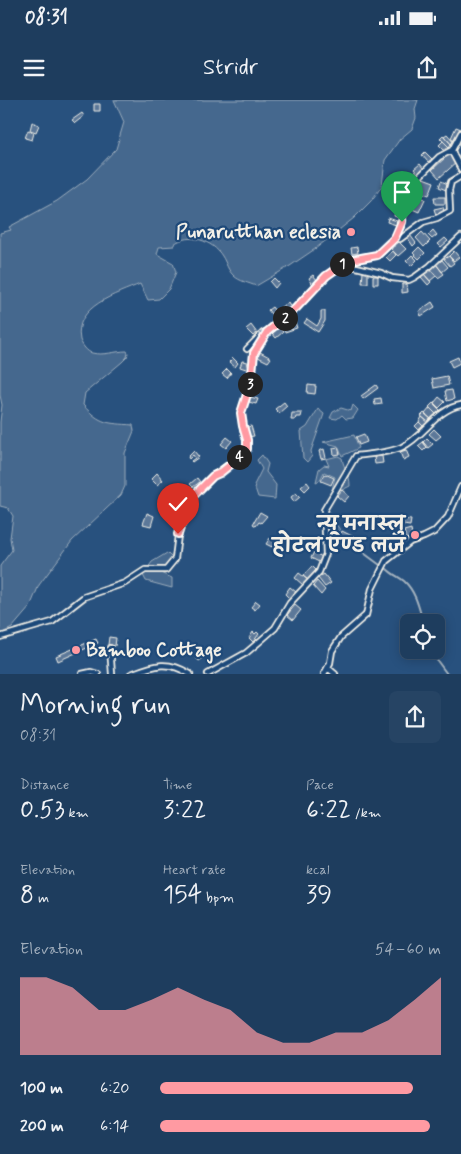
<!DOCTYPE html>
<meta charset="utf-8">
<style>
:root{--surface:#1e3d5e;--page:#264464;--text:#f1f3f6;--muted:#a1aebc;--line:#3c5673;--accent:#ff9aa2}
body{margin:0;font-family:Mynerve,"Playpen Sans Deva",sans-serif;background:var(--page);color:var(--text);height:100vh;display:flex;flex-direction:column;font-size:19px;white-space:nowrap}
*{box-sizing:border-box;margin:0}
p{font-size:16px;color:var(--muted)}
.icon{flex:none;width:28px;height:28px;fill:none;stroke:currentColor;stroke-width:2;stroke-linecap:round;stroke-linejoin:round}
.map{position:relative;height:574px;overflow:hidden}
.side{display:flex;flex-direction:column;background:var(--surface);flex:1}
.side>*{flex:none}
.buttons{position:absolute;left:400px;top:514px;display:grid;gap:10px}
.buttons a{display:grid;place-items:center;width:45px;height:45px;border-radius:8px;background:var(--surface);box-shadow:0 2px 12px #0003,0 0 0 1px var(--line);font-size:25px}
.pin{position:absolute;display:grid;place-items:center;width:42px;height:42px;color:#fff;margin:-51px -21px;border-radius:50% 50% 50% 0;rotate:-45deg;box-shadow:0 0 5px #0007}
.pin .icon{rotate:45deg}
.km{position:absolute;width:25px;height:25px;margin:-12px;border-radius:50%;background:#222;color:#fff;font-size:14px;line-height:25px;text-align:center}
.round{display:grid;place-items:center;flex:none;width:52px;height:52px;border-radius:8px;background:var(--page)}
.summary{display:flex;align-items:center;justify-content:space-between;height:85px;padding:0 20px}
h1{font-size:28px;font-weight:600;line-height:38px}
.stats{display:grid;grid-template-columns:repeat(3,1fr);gap:8px;height:85px;padding:5px 20px}
.stats div{display:grid;align-content:center}
.stats b{font-size:25px;font-weight:600}
.stats small{font-size:14px;font-weight:400}
.stats p{font-size:14px}
.chart{height:140px;padding:10px 20px}
.chart p{display:flex;justify-content:space-between}
.chart svg{width:100%;height:90px;margin-top:5px;fill:var(--accent);opacity:.7}
ul{padding:0 20px;list-style:none;font-size:16px}
li{display:grid;grid-template-columns:80px 60px 1fr;align-items:center;height:38px}
li i{height:12px;border-radius:6px;background:var(--accent)}
.status{display:flex;justify-content:space-between;align-items:center;height:35px;padding:0 25px;background:var(--surface);direction:ltr}
.status svg{height:14px;fill:currentColor}
header{display:flex;justify-content:space-between;align-items:center;height:65px;padding:0 20px;background:var(--surface);font-size:22px;font-weight:600}
.map>svg:first-child{display:block}
</style>
<div class="status"><b>08:31</b><svg viewBox="0 0 49 12"><path d="M0 12V9h3v3zM5 12V6h3v6zM10 12V3h3v9zM15 12V0h3v12zM26 1h20v11H26zM47 4h2v5h-2z"/></svg></div>
<header><svg class="icon" aria-label="menu" viewBox="0 0 24 24"><path d="M4 6h16M4 12h16M4 18h16"/></svg>Stridr<svg class="icon" aria-label="share" viewBox="0 0 24 24"><path d="M12 15V3M7 8l5-5 5 5M5 13v7h14v-7"/></svg></header>
<div class="map">
<svg width="461" height="574" viewBox="0 0 461 574">
<rect width="100%" height="100%" fill="#28517e"/>
<filter id="ink" filterUnits="userSpaceOnUse"><feTurbulence type="fractalNoise" baseFrequency=".02" numOctaves="2"/><feDisplacementMap in="SourceGraphic" scale="10" xChannelSelector="R" yChannelSelector="G"/><feConvolveMatrix kernelMatrix="1 2 1 2 8 2 1 2 1" color-interpolation-filters="sRGB"/></filter>
<g filter="url(#ink)">
<path fill="#45688e" stroke="#9cacbb" d="M114,0H418L415,9L416,18L412,29L400,39L385,60L382,86L371,101L354,118L315,149L290,166L256,186C249,183 239,181 234,176C228,171 226,162 222,156C213,141 189,132 174,144V146L159,147L157,154L173,163L176,172L169,189L159,199L148,200L140,184C117,194 73,206 80,240C82,245 87,252 92,253C104,256 115,251 127,251L128,253L127,257L122,262L85,293L83,305C101,325 108,323 133,325L134,331L125,353V386L121,395L72,441L39,485L30,507L12,528L0,534V466L12,450L10,438L13,416L8,408L0,406V322L2,305L0,295V133L11,130L9,127L57,101L87,79L116,49L124,22Z
M353,305L358,310L353,318L346,319L342,315L337,319L330,318L333,312L341,308L351,311Z
M318,309L324,314L311,351L312,356L307,362L303,358L301,331L307,327Z
M354,335L359,348L342,356L338,346L323,342Z
M262,355L268,364L266,372L276,385L275,399L258,397L254,385L262,369L257,360Z
M338,356L342,358C344,370 350,373 350,386L342,390H332L335,377L324,372L320,380L316,382L319,369L324,365L329,366L326,359Z
M329,413L340,430L332,439C324,432 319,426 319,416Z
M167,453L172,458L168,466L158,472L172,478V488L146,481L143,475L152,462Z"/>
<g fill="none" stroke-linecap="round" stroke-linejoin="round">
<path stroke="#a4b2be" stroke-width="2" d="M353,445L380,465
M387,469C392,474 399,477 404,481C416,492 419,508 423,522
M431,550L433,555L447,574"/>
</g>
<path fill="#5b7899" stroke="#f4f1e8" d="M94,4H100V11H94Z
M82,13L84,16L75,23L72,20Z
M32,22L39,25L36,32L30,30Z
M456,27L461,29L455,40L451,38Z
M28,30L34,33L32,40L25,38Z
M447,34L455,43L452,45L444,36Z
M443,35L451,44L449,47L440,38Z
M443,41L449,47L445,51L439,45Z
M425,52L432,59L428,62L422,55Z
M449,54L457,62L439,78L432,70Z
M420,64L424,69L418,74L414,69Z
M406,74L411,77L408,83L403,80Z
M423,78L434,82L429,95L418,91Z
M441,81L448,84L446,90L439,87Z
M416,95L425,99L419,112L410,108Z
M434,97H445V104H435Z
M400,98L405,100L399,118L394,116Z
M443,107L444,113L436,115L434,109Z
M388,118L397,121L396,125L387,122Z
M433,130L437,135L432,139L428,135Z
M422,132L430,141L424,147L416,138Z
M410,135L416,143L413,146L407,137Z
M445,138L448,141L441,147L438,144Z
M399,142L406,149L398,156L391,149Z
M357,147L358,153L352,154L351,148Z
M419,147L425,153L419,159L413,153Z
M393,151L396,155L390,161L386,157Z
M454,151L459,157L454,161L449,156Z
M412,155L417,160L411,166L406,161Z
M449,156L454,163L450,166L444,159Z
M442,160L448,167L442,172L436,164Z
M436,164L444,174L438,178L430,169Z
M430,169L436,176L430,181L424,174Z
M363,172H368V183H362Z
M424,174L431,182L428,185L421,177Z
M313,175L318,181L313,185L309,178Z
M373,176H378V184H373Z
M274,178L279,183L275,188L270,182Z
M402,184H407L408,192L402,193Z
M432,202L435,207L421,216L419,211Z
M288,203L291,208L284,212L281,207Z
M272,207L279,216L275,219L268,210Z
M321,211H325V221L318,232L304,223L307,219L317,226L321,219Z
M295,222L297,228L285,232L283,225Z
M251,225L257,233L253,236L246,229Z
M279,227L283,232L276,238L272,233Z
M260,252L271,258L268,262L258,257Z
M458,257L460,263L452,267L449,261Z
M233,258L238,263L235,267L229,262Z
M242,261L248,262L246,269L240,267Z
M227,269L231,273L227,278L222,274Z
M447,276L449,285L434,288L432,279Z
M255,285L260,287L257,295L252,294Z
M308,285L316,286L315,294L307,293Z
M376,285L378,288L363,299L361,296Z
M452,290L454,299L447,301L445,291Z
M250,297L258,299L256,304L249,302Z
M439,297L445,302L439,308L434,303Z
M381,298L382,304L375,305L374,299Z
M284,302L287,306L279,313L275,309Z
M433,303L440,310L436,314L429,307Z
M430,308L436,314L431,319L425,314Z
M292,313H302L301,317H296L295,320H291Z
M424,313L431,319L428,322L421,316Z
M422,317L428,322L424,327L419,322Z
M419,322L424,327L420,331L415,326Z
M251,326L254,336L247,337L245,328Z
M434,329L441,336L436,340L429,334Z
M364,334L367,342L359,345L356,337Z
M227,337L232,341L226,348L221,344Z
M427,338L433,344L428,348L423,342Z
M423,342L427,347L423,351L418,346Z
M338,347L340,354L334,355L333,348Z
M324,349L326,358L321,359L319,351Z
M406,350L409,357L403,360L400,352Z
M194,351L199,357L192,362L191,361L195,358L193,355L189,359L188,357Z
M382,356L383,363L375,364L374,357Z
M157,373L163,380L157,385L151,379Z
M325,374L334,378L331,385L321,381Z
M197,378L200,382L193,387L190,384Z
M307,382L310,386L305,391L301,387Z
M342,390L349,396L344,402L337,396Z
M296,393L300,397L294,402L291,397Z
M260,412L267,416L261,423L259,422L256,426L253,424Z
M147,413L154,416L151,426L143,424Z
M403,419L411,420L410,426L403,425Z
M411,429L412,437L406,439L404,431Z
M342,431L354,437L351,443L339,437Z
M270,438L275,442L272,447L266,444Z
M314,452L322,457L319,462L311,458Z
M312,466L316,470L308,480L303,476Z
M299,473L308,480L303,485L295,478Z
M324,474L331,483L325,487L318,478Z
M317,481L325,490L321,495L313,486Z
M290,487L296,492L290,499L285,494Z
M256,501L260,504L255,510L251,507Z
M295,505L301,510L293,520L287,515Z
M253,532L255,534L257,532L259,534L253,542L249,538Z
M109,537L116,538L115,546L108,545Z
M96,539L98,543L58,561L56,556Z
M204,551L207,555L199,561L195,557Z"/>
<g fill="none" stroke-linecap="round" stroke-linejoin="round">
<defs>
<path id="street" d="M452,50L454,56L461,69
M395,138L400,139L423,122L437,118L450,111L449,90L451,82L461,76
M344,164L381,173L392,178L409,180L415,177L430,166L461,137
M247,249L263,233L267,232
M0,537L52,522L84,497L125,483L145,470H166L175,459L178,435L189,401L194,395L213,376L241,356L247,349V340L243,326L241,313L251,282L254,253L267,232L296,208L326,176L343,164L351,160L377,155L382,151L395,138L418,78L439,57L452,50L461,33
M110,548L112,574
M328,568L335,574
M82,574L91,572L98,574
M131,574C155,565 167,560 190,574
M208,574L246,553L259,542L275,528L290,503L319,472L326,454L324,410L356,356C369,354 390,353 402,347C424,337 436,309 461,305
M324,574L330,563L332,551L341,537L366,515L372,489L386,461L410,442L424,437L434,432L448,417L461,387"/>
</defs>
<use href="#street" stroke="#f4f1e8" stroke-width="8"/>
<use href="#street" stroke="#1f4a7a" stroke-width="4.5"/>
</g>
</g>
<g fill="none" stroke-linecap="round" stroke-linejoin="round" filter="url(#ink)">
<defs>
<path id="route" d="M178,434L189,401L194,395L213,376L220,373L241,356L247,349V340L243,326L241,313L251,282L254,253L267,232L296,208L326,176L343,164L351,160L377,155L395,138L402,122"/>
</defs>
<use href="#route" stroke="#fff" stroke-width="10"/>
<use href="#route" stroke="#ff9aa2" stroke-width="6"/>
</g>
<g fill="#ff9aa2" stroke="#1f4a7a" stroke-width="2">
<circle cx="351" cy="132" r="5"/>
<circle cx="415" cy="435" r="5"/>
<circle cx="76" cy="550" r="5"/>
</g>
<g text-anchor="middle" dominant-baseline="central" stroke-width="4.5" stroke-linejoin="round" paint-order="stroke">
<g font-size="19" font-weight="bold" fill="#f4f1e8" stroke="#1f4a7a" text-anchor="end">
<text x="341" y="132">Punarutthan eclesia</text>
<text x="405" y="424">न्यू मनास्लु<tspan x="405" dy="22">होटल एण्ड लज</tspan></text>
<text x="86" y="550" text-anchor="start">Bamboo Cottage</text>
</g>
</g>
</svg>
<div class="buttons">
<a><svg class="icon" aria-label="locate" viewBox="0 0 24 24"><circle cx="12" cy="12" r="6"/><path d="M12 2v4M12 18v4M2 12h4M18 12h4"/></svg></a>
</div>
<div class="pin" style="left:402px;top:122px;background:#1e9e55"><svg class="icon" aria-label="arrive" viewBox="0 0 24 24"><path d="M6 21V4h12l-3 4 3 4H6"/></svg></div>
<div class="pin" style="left:178px;top:434px;background:#d93025"><svg class="icon" aria-label="check" viewBox="0 0 24 24"><path d="M5 12l5 5 9-10"/></svg></div>
<b class="km" style="left:342px;top:164px">1</b>
<b class="km" style="left:285px;top:218px">2</b>
<b class="km" style="left:250px;top:284px">3</b>
<b class="km" style="left:239px;top:357px">4</b>
</div>
<section class="side">
<div class="summary"><div><h1>Morning run</h1><p>08:31</p></div><a class="round"><svg class="icon" aria-label="share" viewBox="0 0 24 24"><path d="M12 15V3M7 8l5-5 5 5M5 13v7h14v-7"/></svg></a></div>
<div class="stats">
<div><p>Distance</p><b>0.53<small> km</small></b></div>
<div><p>Time</p><b>3:22</b></div>
<div><p>Pace</p><b>6:22<small> /km</small></b></div>
</div>
<div class="stats">
<div><p>Elevation</p><b>8<small> m</small></b></div>
<div><p>Heart rate</p><b>154<small> bpm</small></b></div>
<div><p>kcal</p><b>39</b></div>
</div>
<div class="chart"><p><span>Elevation</span>54–60 m</p>
<svg viewBox="0 0 160 44" preserveAspectRatio="none"><path d="M0 44V6L10 6L20 11L30 22L40 22L50 17L60 11L70 17L80 22L90 33L100 38L110 38L120 33L130 33L140 27L150 17L160 6V44z"/></svg>
</div>
<ul>
<li><b>100 m</b>6:20<i style="width:90%"></i></li>
<li><b>200 m</b>6:14<i style="width:96%"></i></li>
</ul>
</section>
